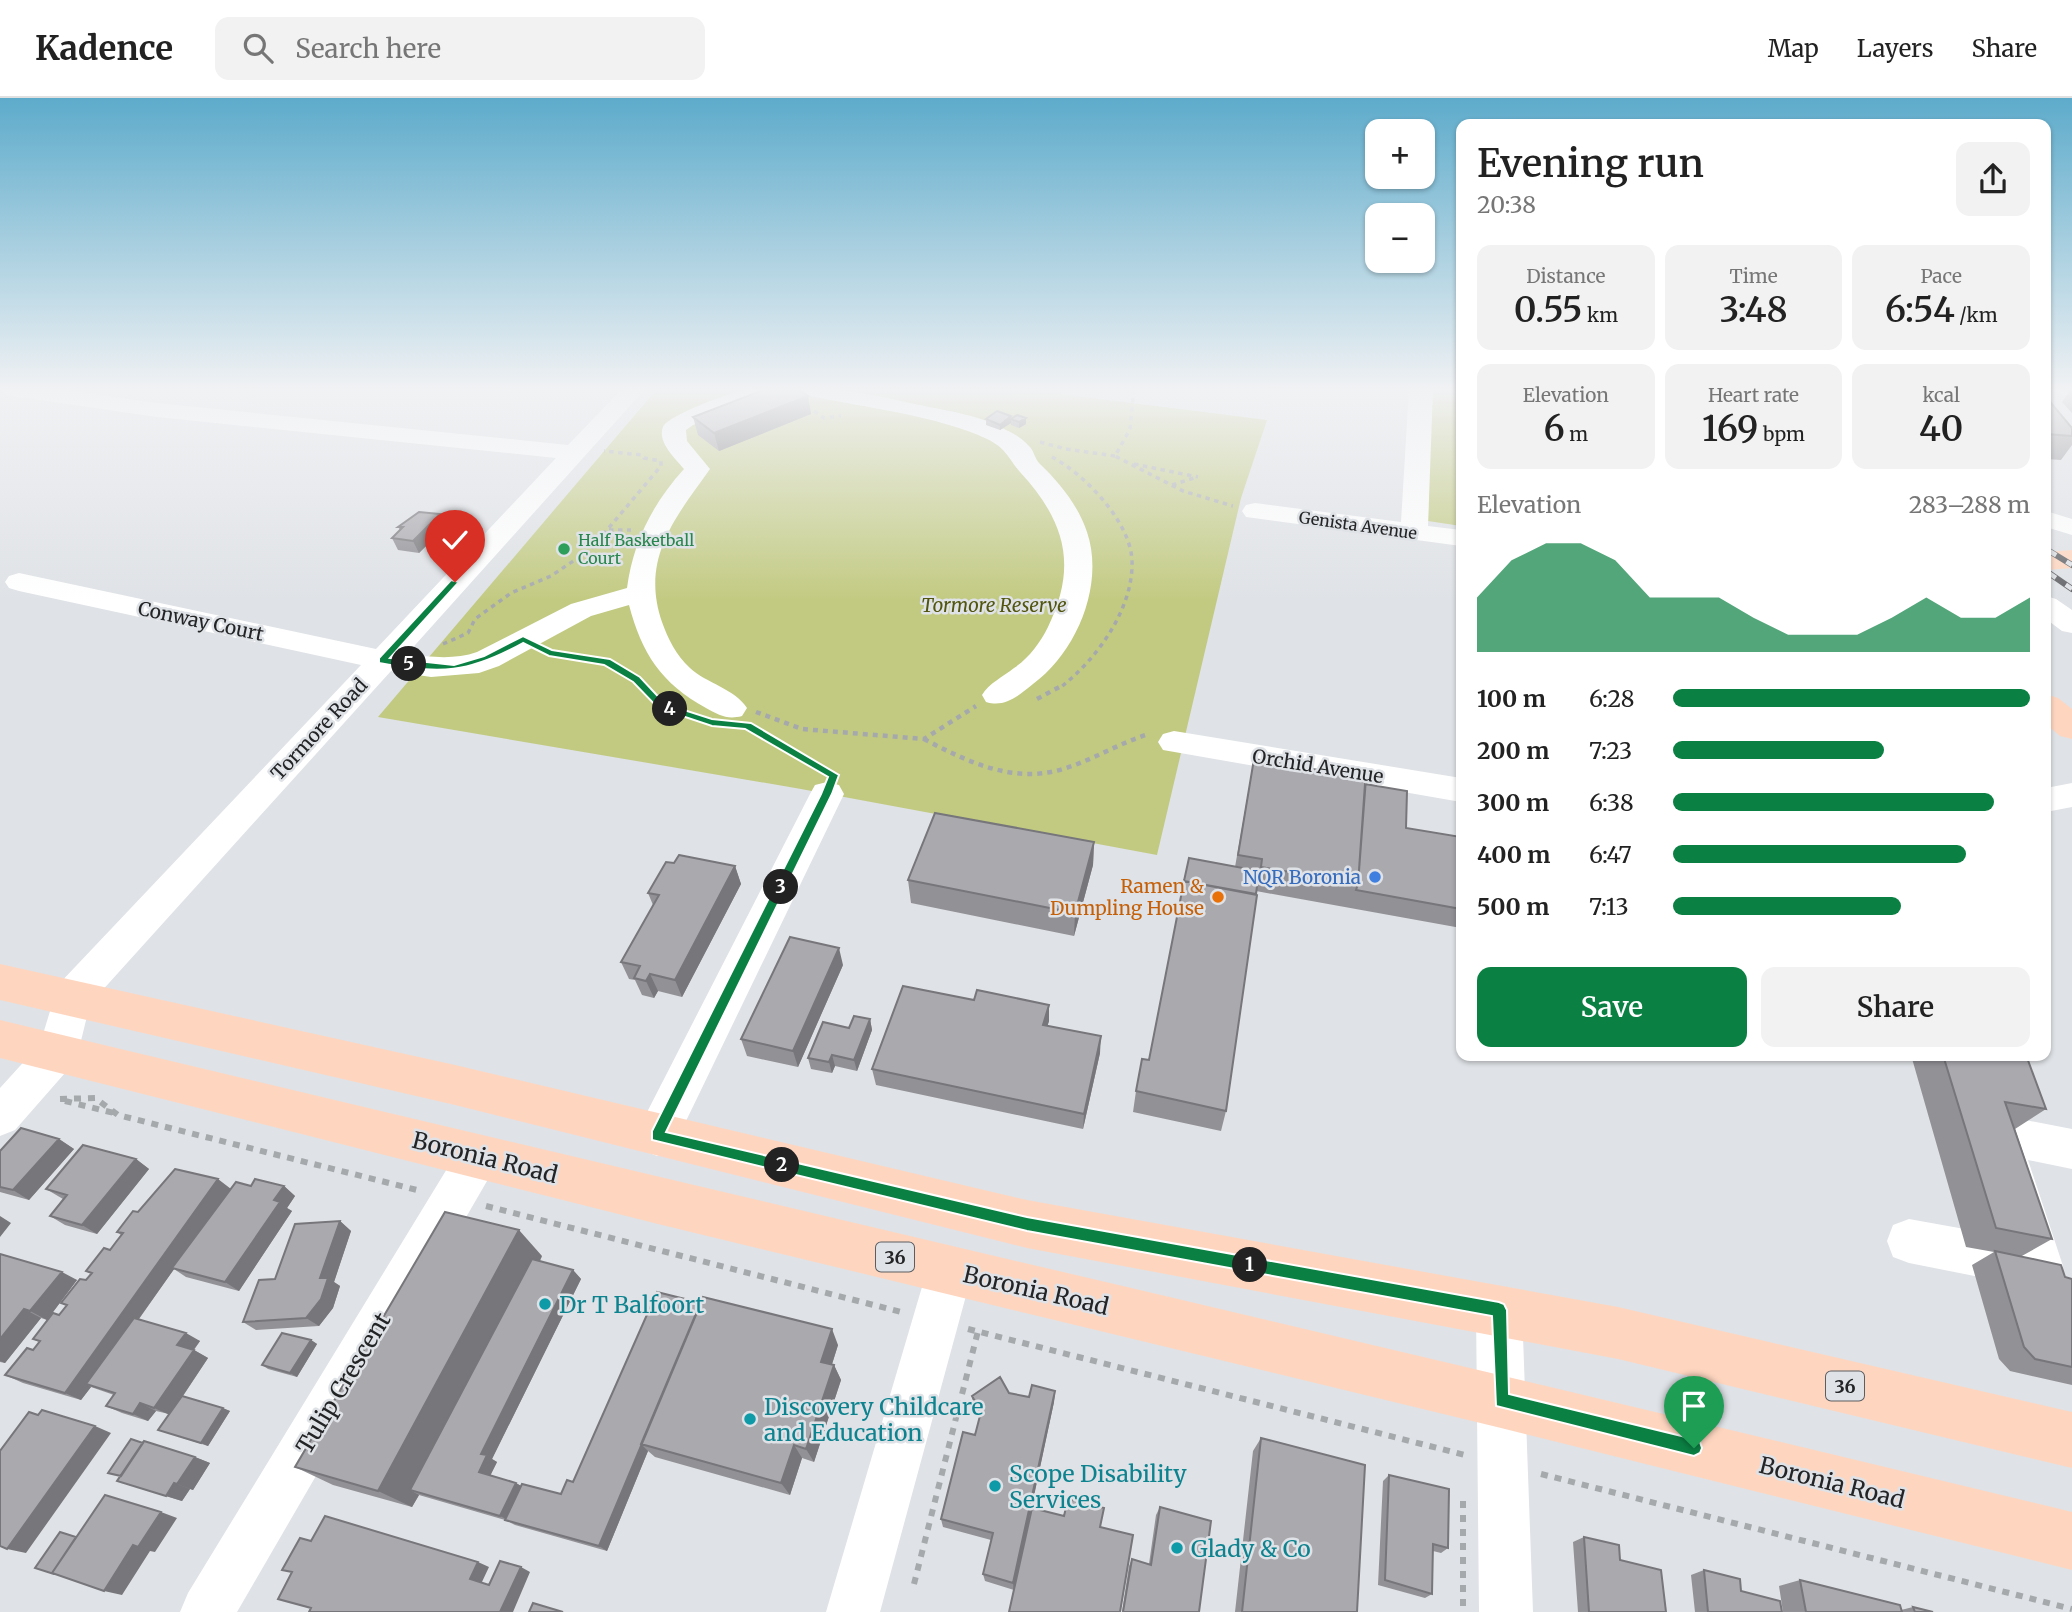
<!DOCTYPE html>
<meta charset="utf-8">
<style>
:root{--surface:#fff;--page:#f2f2f2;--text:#222;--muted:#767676;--line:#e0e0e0;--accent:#0b8043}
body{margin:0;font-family:Merriweather,serif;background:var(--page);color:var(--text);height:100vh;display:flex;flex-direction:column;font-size:26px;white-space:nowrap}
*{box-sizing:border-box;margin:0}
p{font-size:23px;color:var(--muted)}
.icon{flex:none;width:38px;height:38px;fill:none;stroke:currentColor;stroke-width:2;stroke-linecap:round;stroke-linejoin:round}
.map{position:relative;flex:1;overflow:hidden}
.side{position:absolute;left:1456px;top:21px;width:595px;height:942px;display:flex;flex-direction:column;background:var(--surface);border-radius:14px;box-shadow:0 2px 5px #0004}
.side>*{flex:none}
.fabs{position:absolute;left:1365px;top:21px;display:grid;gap:14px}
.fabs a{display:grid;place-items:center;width:70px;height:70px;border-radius:14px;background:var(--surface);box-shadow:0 2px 5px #0004;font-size:35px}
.pin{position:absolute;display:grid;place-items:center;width:60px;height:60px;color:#fff;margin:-72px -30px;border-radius:50% 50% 50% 0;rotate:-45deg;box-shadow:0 0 7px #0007}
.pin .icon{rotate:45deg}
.km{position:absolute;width:35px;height:35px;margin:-18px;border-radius:50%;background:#222;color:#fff;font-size:19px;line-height:35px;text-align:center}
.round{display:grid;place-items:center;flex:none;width:74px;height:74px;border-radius:14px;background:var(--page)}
.headline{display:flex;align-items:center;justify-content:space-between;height:119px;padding:0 21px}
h1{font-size:38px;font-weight:600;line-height:52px}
.metrics{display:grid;grid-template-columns:repeat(3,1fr);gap:10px;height:119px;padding:7px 21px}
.metrics div{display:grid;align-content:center;border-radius:14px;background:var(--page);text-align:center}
.metrics b{font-size:35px;font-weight:600}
.metrics small{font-size:19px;font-weight:400}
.metrics p{font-size:19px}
.chart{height:196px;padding:14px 21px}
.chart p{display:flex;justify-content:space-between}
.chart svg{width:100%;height:126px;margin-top:7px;fill:var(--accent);opacity:.7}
.action{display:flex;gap:14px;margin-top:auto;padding:14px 21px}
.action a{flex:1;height:80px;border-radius:14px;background:var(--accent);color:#fff;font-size:28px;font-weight:600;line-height:80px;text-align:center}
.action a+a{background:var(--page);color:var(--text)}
ul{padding:0 21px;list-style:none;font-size:23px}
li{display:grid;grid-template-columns:112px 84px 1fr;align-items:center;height:52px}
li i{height:18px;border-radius:9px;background:var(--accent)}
header{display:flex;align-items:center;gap:42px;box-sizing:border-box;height:98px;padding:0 35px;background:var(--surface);border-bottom:2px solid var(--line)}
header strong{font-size:33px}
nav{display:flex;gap:38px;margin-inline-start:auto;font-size:24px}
.search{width:490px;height:63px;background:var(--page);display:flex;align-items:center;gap:18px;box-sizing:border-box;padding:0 24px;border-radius:14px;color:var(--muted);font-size:26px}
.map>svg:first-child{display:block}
</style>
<header>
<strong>Kadence</strong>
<div class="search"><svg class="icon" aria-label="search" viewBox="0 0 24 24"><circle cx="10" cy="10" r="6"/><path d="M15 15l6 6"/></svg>Search here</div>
<nav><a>Map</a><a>Layers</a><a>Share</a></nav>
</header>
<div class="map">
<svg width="2072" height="1514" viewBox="0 0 2072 1514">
<rect width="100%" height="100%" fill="#dfe2e6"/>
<path fill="#c2ca81" d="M657,291H1021L1267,322L1241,400L1157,757L801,691L378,619Z
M1431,291H1461V428L1428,423Z"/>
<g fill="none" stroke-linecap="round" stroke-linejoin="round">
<path stroke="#a6a9ac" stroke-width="3.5" stroke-dasharray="4.5 4.5" stroke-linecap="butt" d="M1134,291L1130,331L1115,358L1183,393L1233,408
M814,313L824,320L841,318
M1040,344L1066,351L1115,358
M1052,359C1084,376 1130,423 1132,462C1134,510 1097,561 1061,589
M1134,366L1198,379
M1172,387L1197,379
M609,432H631
M443,546L468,535L475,521L511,495L551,478L591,451L661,368V363L644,360L642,357L604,353
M551,555L607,564L643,589"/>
<path stroke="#a6a9ac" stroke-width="4.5" stroke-dasharray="5 5" stroke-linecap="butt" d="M641,587L661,608L691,618
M1037,601L1063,587
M756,614L802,631L924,641L976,608
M748,626L823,671
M924,641C968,664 1013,686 1063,671C1093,662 1119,645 1149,636"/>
<path stroke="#a6a9ac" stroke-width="6" stroke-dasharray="7 7" stroke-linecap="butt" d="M60,1001L95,1000L118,1017L421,1093
M65,1003L114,1015
M486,1108L905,1215
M968,1231L1465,1357
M1541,1376L2072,1511
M1463,1403V1514
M914,1486L978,1233"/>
<path fill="#fff" fill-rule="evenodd" d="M1,291H58L157,305L568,347L622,291H645L407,556C430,559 455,562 477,554L571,506L627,490C633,444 653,405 684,371C675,360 657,344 663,329C668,317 732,294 747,291C757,289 769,291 779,291L776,296L693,327L686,332L687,343L710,371C676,419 640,460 662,524C668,541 676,557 690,570C706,585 735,591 747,610L742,618C727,622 719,617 706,610C661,585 642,556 629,507L591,518L499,568L479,575L431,579L391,573L90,906L78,955L72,967L15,1032L0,1038V990L40,946L58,887L361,567L19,493L9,490L5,484L9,478L19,475L376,551L556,360L157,319L12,298L4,296Z
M798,291C840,289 879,298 919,307C948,313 980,317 1006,332C1013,335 1023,341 1028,347C1034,352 1034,359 1039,365C1059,384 1078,407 1087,434C1105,487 1076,555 1033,586C1018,598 1005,610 986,604L982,597C989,585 1003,579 1014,570C1029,560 1040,545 1048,529C1078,467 1065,423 1020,374C1008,360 1006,350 987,341C939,318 863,309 810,298L802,296Z
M1409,291H1433L1428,428L1461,432V448L1246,419L1242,413L1246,407L1255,405L1401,424Z
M2055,291H2072V298L2059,296Z
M2046,413L2072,421V437L2046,429Z
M2046,498L2056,501L2072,512V535L2062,533L2046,521Z
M1174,633L1461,680V704L1163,652L1158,644L1163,636Z
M827,684L839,687L844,696L672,1052L657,1058L642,1052L636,1038L642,1024L810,696L815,687Z
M2072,685V709L2046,714V690Z
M1999,1017L2072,1031V1071L2028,1062L2063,1168L2056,1184L2040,1191L1909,1165L1893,1159L1887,1143L1893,1127L1909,1121L2009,1139L1978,1036L1984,1022Z
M479,1037L494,1043L500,1057L494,1071L237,1514H180L188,1495L464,1043Z
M950,1149L966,1156L973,1172L880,1514H826L927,1172L934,1156Z
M1499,1188L1516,1194L1522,1211L1533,1514H1479L1476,1211L1482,1194Z"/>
<path fill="#fed6c0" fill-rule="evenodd" d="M2072,452V470L2046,472V454Z
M2046,596L2058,600L2072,611V641L2060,638L2046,626Z
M0,866L455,967L1027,1102L1618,1209L2072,1314V1370L1618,1261L1027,1150L455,1007L0,902Z
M0,922C690,1088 1382,1247 2072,1414V1472L1501,1330L662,1127L0,960Z"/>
<defs>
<path id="rail" d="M2046,451L2072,467
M2046,473L2072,491"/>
</defs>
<use href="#rail" stroke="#656669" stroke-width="6"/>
<use href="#rail" stroke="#dfe2e6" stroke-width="4.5" stroke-dasharray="12" stroke-linecap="butt"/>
</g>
<path fill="#929196" d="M2071,291H2072V315L2062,304Z
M808,298L811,316L719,353L698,337L693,319Z
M1011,318L1012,321L1026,326L1019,330L1011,327V325L1000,332L986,327V321Z
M2046,336L2072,338V347L2061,362L2046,361Z
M398,429H445L419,455L398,452L392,440L400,432Z
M1254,661L1365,686L1406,730L1461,739V830L1256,793L1226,1013L1221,1033L1133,1014L1136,993L1149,962L1235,769Z
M1094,744L1093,767L1074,838L911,805L908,782Z
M674,765L735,768L741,786L682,899L658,893L654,900L642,897L635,882L629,881L621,864L653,807L648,795Z
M843,867L798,969L747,958L741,941Z
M974,902L1049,907V923L1047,928L1100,955L1083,1031L876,987L872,971Z
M870,921L872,932L857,973L835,968L832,975L811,971L808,960Z
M1911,957H2026L2046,1011L2015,1031L2052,1141L2020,1159L2065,1179L2072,1181V1287L2010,1273L1999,1261L1972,1167L1994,1154L1966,1149Z
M59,1041L74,1051L29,1102L0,1094V1053Z
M136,1061L149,1071L97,1136L65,1127L50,1118L63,1101L46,1091Z
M251,1088H284L295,1098L287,1110L292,1113L239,1193L186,1179L174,1171L139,1221L200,1243L194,1252L208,1260L183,1298L230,1313L208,1348L158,1332L169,1316L156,1313L148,1323L122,1315L106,1308L114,1297L91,1289L81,1302L23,1285L5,1277L33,1252L39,1244L33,1241L59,1217L66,1208L61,1205L86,1182L91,1176L86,1173L110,1152L121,1137L117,1134L138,1114L230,1091Z
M340,1123L351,1133L334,1184L340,1188L333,1210L319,1228L256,1232L243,1224Z
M0,1156L77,1182L47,1222L41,1220L5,1265L0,1264Z
M542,1158L540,1163L573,1172L581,1181L492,1361L497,1364L490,1378L516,1385L521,1388L561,1396L573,1384L657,1194L838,1247L832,1266L834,1267L841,1282L814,1364L802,1360L790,1397L655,1359L648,1353L607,1453L515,1427L505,1422L419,1397L412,1409L333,1387L295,1369Z
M311,1242L317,1246L297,1279L268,1271L262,1267Z
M1055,1293L1054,1304L1020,1462L1064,1418L1104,1410L1014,1492L985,1483L983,1476L991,1442L943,1429L941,1421L975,1337L980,1319L973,1309L972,1298L1009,1295L1029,1299Z
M1261,1340L1357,1514H1235L1253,1353Z
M195,1359L210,1365L193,1392L190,1391L182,1403L117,1383Z
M1389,1377L1448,1450L1441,1455L1433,1453L1432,1496L1425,1500L1378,1487L1383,1383Z
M1160,1409L1199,1514H1122L1129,1468L1132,1461L1149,1466L1156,1417Z
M1584,1439L1620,1462L1666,1514H1578L1573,1444Z
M1704,1472L1741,1493L1782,1514H1695L1691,1477Z
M1800,1482L1901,1512L1913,1509L1933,1514H1783L1779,1488Z"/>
<path fill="#77767a" d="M808,298L811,316L719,353L714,335Z
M1011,318V325L1000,332V327Z
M1026,320V326L1019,330V324Z
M440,416L445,429L419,455L413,443Z
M1094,744L1093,767L1074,838L1075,815Z
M735,768L741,786L682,899L675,882Z
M839,850L843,867L798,969L793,953Z
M650,876L658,893L654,900L646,883Z
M1049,907V923L1043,943V927Z
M870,921L872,932L857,973L854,962Z
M1101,938L1100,955L1083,1031L1084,1016Z
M832,957L835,968L832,975L829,964Z
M59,1041L74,1051L29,1102L13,1092Z
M136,1061L149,1071L97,1136L82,1127Z
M218,1081L231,1091L91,1288L86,1286L91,1289L81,1302L65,1295Z
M284,1088L295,1098L287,1110L292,1113L239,1193L225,1184L274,1102Z
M0,1118L11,1125L0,1139Z
M340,1123L351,1133L334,1184L340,1188L333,1210L319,1228L306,1220Z
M519,1132L542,1158L420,1395L410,1392L419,1397L412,1409L378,1393Z
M573,1172L581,1181L492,1361L497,1364L489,1380L479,1374L481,1356Z
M62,1174L77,1182L47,1222L30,1213Z
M24,1211L41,1220L5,1265L0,1263V1241Z
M832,1231L838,1247L828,1279L821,1264Z
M186,1235L200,1243L191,1255L177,1247Z
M311,1242L317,1246L297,1279L290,1275Z
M194,1252L208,1260L170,1317L154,1310Z
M834,1267L841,1282L814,1364L806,1351Z
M1055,1293L1054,1304L1014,1492L1013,1485Z
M140,1305L156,1313L148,1323L133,1316Z
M223,1310L230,1313L208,1348L201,1345Z
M95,1328L111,1335L26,1455L7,1451Z
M641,1346L648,1353L607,1453L599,1448Z
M794,1347L802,1360L790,1397L781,1385Z
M195,1359L210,1365L193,1392L177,1386Z
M174,1385L190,1391L182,1403L166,1398Z
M516,1385L526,1391L510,1423L500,1418Z
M161,1414L177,1420L155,1454L150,1453L122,1497L104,1493L133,1447Z
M478,1464L489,1469L481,1486L470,1481Z
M521,1469L530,1474L513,1514H500Z"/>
<path fill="#aaa9ae" stroke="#77767a" stroke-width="2" d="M766,291H797L808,298L714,335L693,319Z
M2046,299L2072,330V338L2046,336Z
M997,313L1011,318L1000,327L986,321Z
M1017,317L1026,320L1019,324L1011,321Z
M419,414L440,416L413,443L392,440L403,429H398Z
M1254,661L1366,680L1358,786L1261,769L1262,761L1238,757Z
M1365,686L1407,693L1406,730L1461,739V811L1356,792L1358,786Z
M935,715L1094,744L1075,815L908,782Z
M679,757L735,768L675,882L650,876L646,883L634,880L640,868L621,864L659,797L648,795L666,764L674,765Z
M1189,760L1259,773L1256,796L1184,783Z
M1184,783L1257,797L1226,1013L1136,993L1142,961L1149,962Z
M790,839L839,850L793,953L741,941Z
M903,888L974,902L977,892L1049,907L1043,927L1101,938L1084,1016L872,971Z
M854,918L870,921L854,962L832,957L829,964L808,960L823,924L849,930Z
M1943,957H2026L2046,1011L2005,1004L2052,1141L1996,1130Z
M21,1030L59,1041L13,1092L0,1089V1053Z
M83,1047L136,1061L82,1127L50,1118L67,1097L46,1091Z
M175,1071L218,1081L65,1295L5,1277L27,1250L33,1252L40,1243L33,1241L53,1215L59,1217L67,1207L61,1205L80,1181L86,1182L92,1175L86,1173L104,1150L110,1152L116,1144L123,1135L117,1134L133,1113L138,1114Z
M255,1081L284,1088L274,1102L280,1104L225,1184L172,1170L236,1084L251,1088Z
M445,1114L519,1132L378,1393L295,1369Z
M340,1123L320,1180H328L321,1201L306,1220L243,1224L259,1182L275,1181L295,1126Z
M1995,1153L2061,1167L2065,1179L2072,1181V1269L2035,1261L2024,1249Z
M0,1156L62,1174L30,1213L24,1211L0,1241Z
M532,1161L573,1172L481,1356L487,1357L479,1374L516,1385L500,1418L410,1392Z
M657,1194L701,1205L599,1448L505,1422L522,1386L561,1396L567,1382L573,1384Z
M703,1199L832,1231L821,1264L834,1267L806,1351L794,1347L781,1385L641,1346Z
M134,1220L186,1235L177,1247L194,1252L154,1310L140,1305L133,1316L106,1308L115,1295L86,1286Z
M282,1235L311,1242L290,1275L262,1267Z
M1000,1279L1009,1295L1029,1299L1032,1287L1055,1293L1013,1485L983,1476L993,1435L941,1421L963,1334L975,1337L981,1314L972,1298Z
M182,1298L223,1310L201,1345L158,1332Z
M42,1312L95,1328L7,1451L0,1448V1353L29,1314L38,1317Z
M1261,1340L1365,1367L1357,1514H1242Z
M131,1341L143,1345L121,1378L108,1375Z
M144,1343L195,1359L177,1386L174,1385L166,1398L117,1383Z
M1389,1377L1449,1391L1448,1450L1433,1446L1432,1496L1385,1482Z
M105,1397L161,1414L138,1449L133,1447L104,1493L52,1475Z
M1068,1401L1104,1410L1100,1429L1133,1437L1120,1514H1009L1032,1410L1064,1418Z
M1160,1409L1211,1423L1199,1514H1123L1132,1461L1151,1467Z
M325,1418L478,1464L470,1481L489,1487L500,1463L521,1469L500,1514H309L311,1510L278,1501L292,1474L282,1472L300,1440L311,1443Z
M60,1434L76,1439L52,1475L54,1476L35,1470Z
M1584,1439L1619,1447L1620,1462L1661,1472L1666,1514H1589Z
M1704,1472L1740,1481L1741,1493L1780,1503L1782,1514H1708Z
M1800,1482L1900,1507L1902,1514H1806Z
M533,1505L563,1514H529Z
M1913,1509L1933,1514H1915Z"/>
<linearGradient id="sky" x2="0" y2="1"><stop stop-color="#5dabcb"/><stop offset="0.58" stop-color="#f1f2f4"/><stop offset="1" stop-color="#f1f2f4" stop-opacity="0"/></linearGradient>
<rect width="2072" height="503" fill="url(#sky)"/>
<path fill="#0b8043" stroke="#fff" stroke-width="2" d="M451,482L459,484L390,560L454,567L484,558L523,538L552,552L610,561L640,579L665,606L712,621L751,625L839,677L832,696L666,1034L1027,1119L1499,1204L1504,1206L1507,1212L1509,1296L1694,1341L1700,1344L1702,1350L1700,1355L1694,1358L1496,1308L1492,1218L1027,1133L652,1042V1033L821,696L828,679L745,631L712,628L658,610L633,584L604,567L549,558L523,545C469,575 440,577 379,565V560Z"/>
<circle fill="#2e9e5b" stroke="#dfe2e6" stroke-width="2.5" cx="564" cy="451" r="7"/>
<circle fill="#3f7fe0" stroke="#dfe2e6" stroke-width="2.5" cx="1375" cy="779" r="7"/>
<circle fill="#e8710a" stroke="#dfe2e6" stroke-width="2.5" cx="1218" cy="799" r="7"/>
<g fill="#0f9aa8" stroke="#dfe2e6" stroke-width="2.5">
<circle cx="545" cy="1206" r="7"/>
<circle cx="750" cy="1321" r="7"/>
<circle cx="995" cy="1388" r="7"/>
<circle cx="1177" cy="1450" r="7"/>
</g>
<g text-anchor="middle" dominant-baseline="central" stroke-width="5" stroke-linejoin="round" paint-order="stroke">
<g font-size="16" fill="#232426" stroke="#dfe2e6">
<text transform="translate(1358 427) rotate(8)">Genista Avenue</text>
</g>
<g font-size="16" fill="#27864d" stroke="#dfe2e6" text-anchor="start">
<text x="578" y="442">Half Basketball<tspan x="578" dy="18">Court</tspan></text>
</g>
<g fill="#dfe2e6" stroke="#5b5d60" stroke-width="2">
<rect x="876" y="1144.5" width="38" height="29" rx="5"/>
<rect x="1826" y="1273.5" width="38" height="29" rx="5"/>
</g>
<g font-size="18" font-weight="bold" fill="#232426">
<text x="895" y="1159">36</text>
<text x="1845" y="1288">36</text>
</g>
<g font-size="19" font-style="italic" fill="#51550d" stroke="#dfe2e6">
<text x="994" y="507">Tormore Reserve</text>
</g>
<g font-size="19" fill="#232426" stroke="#dfe2e6">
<text transform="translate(201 523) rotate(12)">Conway Court</text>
<text transform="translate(319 631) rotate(-47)">Tormore Road</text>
<text transform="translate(1318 668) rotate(9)">Orchid Avenue</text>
</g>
<g font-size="19" fill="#366cbe" stroke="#dfe2e6" text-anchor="end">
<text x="1361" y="779">NQR Boronia</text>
</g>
<g font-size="19" fill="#c56008" stroke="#dfe2e6" text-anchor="end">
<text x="1204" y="788">Ramen &amp;<tspan x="1204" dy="22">Dumpling House</tspan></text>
</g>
<g font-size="23" fill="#232426" stroke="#dfe2e6">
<text transform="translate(485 1059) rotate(14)">Boronia Road</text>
<text transform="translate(1036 1192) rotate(13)">Boronia Road</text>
<text transform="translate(343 1285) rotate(-59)">Tulip Crescent</text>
<text transform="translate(1832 1384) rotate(14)">Boronia Road</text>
</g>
<g font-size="23" fill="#0d838f" stroke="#dfe2e6" text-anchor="start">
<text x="559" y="1206">Dr T Balfoort</text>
<text x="764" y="1308">Discovery Childcare<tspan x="764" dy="26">and Education</tspan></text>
<text x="1009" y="1375">Scope Disability<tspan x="1009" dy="26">Services</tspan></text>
<text x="1191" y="1450">Glady &amp; Co</text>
</g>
</g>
</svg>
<div class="fabs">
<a>+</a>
<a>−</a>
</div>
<div class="pin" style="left:1694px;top:1350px;background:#1e9e55"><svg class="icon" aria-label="arrive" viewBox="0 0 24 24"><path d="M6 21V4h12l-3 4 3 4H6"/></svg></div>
<div class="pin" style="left:455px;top:484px;background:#d93025"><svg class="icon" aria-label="check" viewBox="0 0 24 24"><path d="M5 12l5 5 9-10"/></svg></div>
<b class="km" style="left:1250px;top:1167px">1</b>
<b class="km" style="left:782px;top:1067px">2</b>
<b class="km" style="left:781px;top:789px">3</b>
<b class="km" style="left:670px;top:611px">4</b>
<b class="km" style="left:409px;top:566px">5</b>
<section class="side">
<div class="headline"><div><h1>Evening run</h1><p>20:38</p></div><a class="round"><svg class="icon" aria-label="share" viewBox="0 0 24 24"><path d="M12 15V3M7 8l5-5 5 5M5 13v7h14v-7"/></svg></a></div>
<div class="metrics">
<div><p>Distance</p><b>0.55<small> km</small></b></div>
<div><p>Time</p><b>3:48</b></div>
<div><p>Pace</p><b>6:54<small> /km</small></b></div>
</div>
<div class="metrics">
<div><p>Elevation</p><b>6<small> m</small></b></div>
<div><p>Heart rate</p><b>169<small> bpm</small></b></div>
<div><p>kcal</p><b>40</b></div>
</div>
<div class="chart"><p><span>Elevation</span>283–288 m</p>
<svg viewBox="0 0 160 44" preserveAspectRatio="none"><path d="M0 44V25L10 12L20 6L30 6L40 12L50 25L60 25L70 25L80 32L90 38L100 38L110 38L120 32L130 25L140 32L150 32L160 25V44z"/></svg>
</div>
<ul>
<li><b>100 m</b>6:28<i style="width:100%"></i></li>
<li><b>200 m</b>7:23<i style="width:59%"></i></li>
<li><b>300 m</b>6:38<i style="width:90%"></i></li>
<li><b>400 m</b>6:47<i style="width:82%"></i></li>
<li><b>500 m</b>7:13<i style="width:64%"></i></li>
</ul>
<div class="action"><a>Save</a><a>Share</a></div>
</section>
</div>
